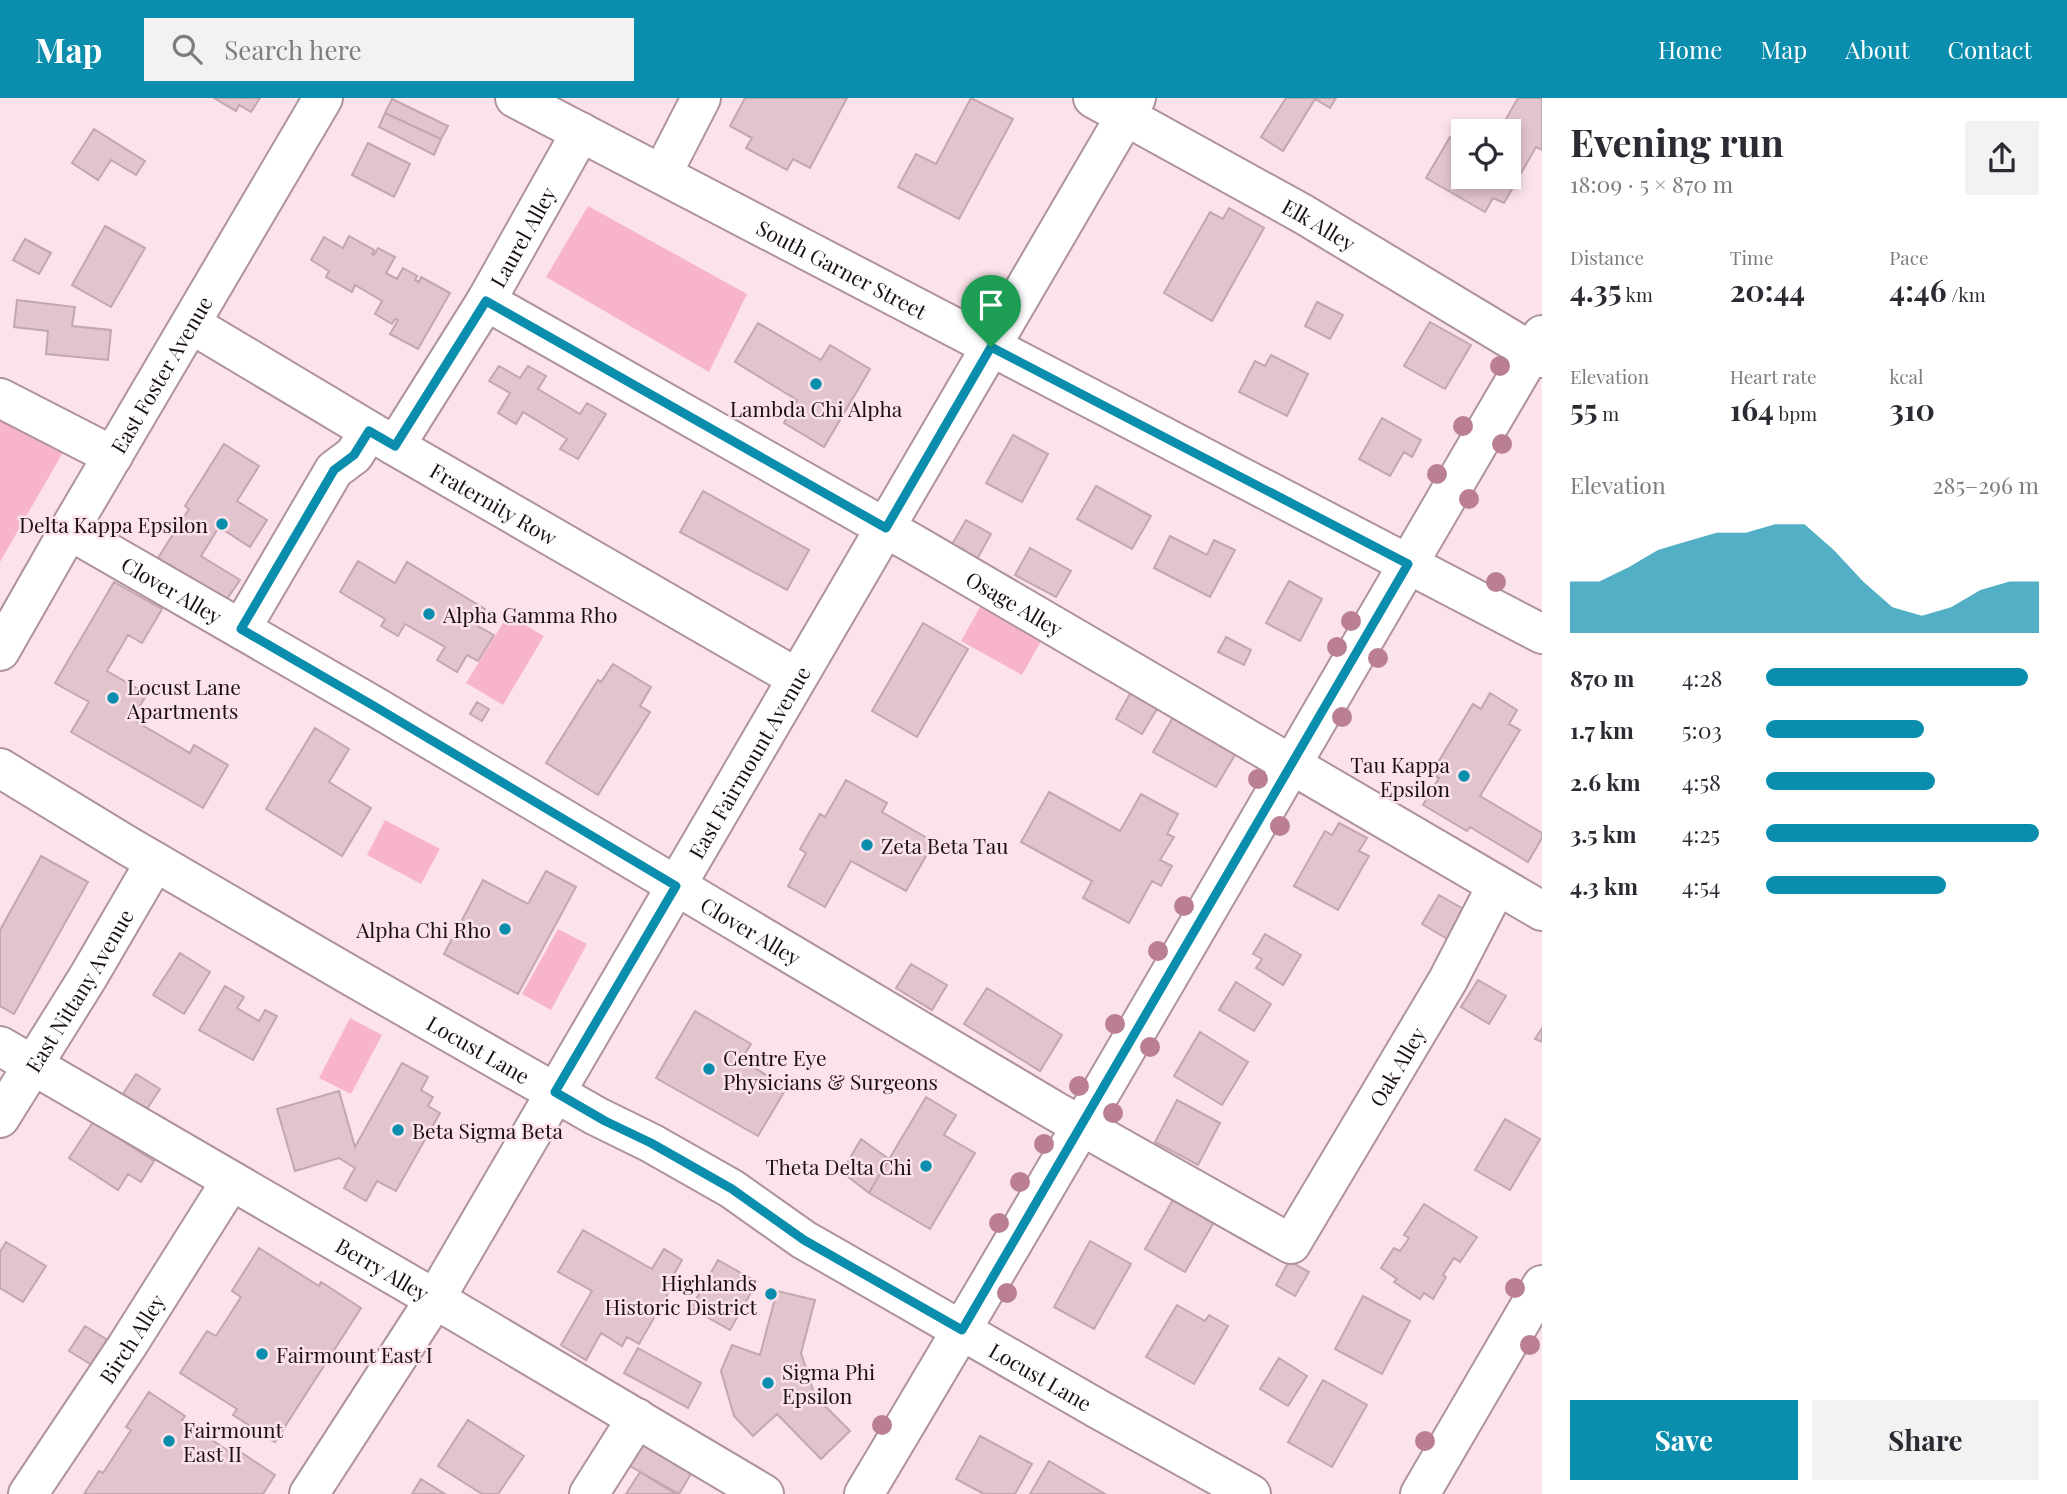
<!DOCTYPE html>
<meta charset="utf-8">
<style>
:root{--surface:#fff;--page:#f2f2f3;--text:#2b2b33;--muted:#7c7c81;--accent:#0b8ead}
body{margin:0;font-family:"Playfair Display",serif;background:var(--page);color:var(--text);height:100vh;display:flex;flex-direction:column;font-size:26px;white-space:nowrap}
*{box-sizing:border-box;margin:0}
p{font-size:23px;color:var(--muted)}
.icon{flex:none;width:38px;height:38px;fill:none;stroke:currentColor;stroke-width:2;stroke-linecap:round;stroke-linejoin:round}
.map{position:relative;flex:1;overflow:hidden}
.drawer{display:flex;flex-direction:column;background:var(--surface);width:525px}
.drawer>*{flex:none}
.controls{position:absolute;left:1451px;top:21px;display:grid;gap:14px}
.controls a{display:grid;place-items:center;width:70px;height:70px;border-radius:0px;background:var(--surface);box-shadow:0 4px 10px #0003;font-size:35px}
.pin{position:absolute;display:grid;place-items:center;width:60px;height:60px;color:#fff;margin:-72px -30px;border-radius:50% 50% 50% 0;rotate:-45deg;box-shadow:0 0 7px #0007}
.pin .icon{rotate:45deg}
.round{display:grid;place-items:center;flex:none;width:74px;height:74px;border-radius:0px;background:var(--page)}
.headline{display:flex;align-items:center;justify-content:space-between;height:119px;padding:0 28px}
h1{font-size:38px;font-weight:700;line-height:52px}
.metrics{display:grid;grid-template-columns:repeat(3,1fr);gap:10px;height:119px;padding:7px 28px}
.metrics div{display:grid;align-content:center}
.metrics b{font-size:30px;font-weight:700}
.metrics small{font-size:19px;font-weight:400}
.metrics p{font-size:19px}
.chart{height:196px;padding:14px 28px}
.chart p{display:flex;justify-content:space-between}
.chart svg{width:100%;height:126px;margin-top:7px;fill:var(--accent);opacity:.7}
.button{display:flex;gap:14px;margin-top:auto;padding:14px 28px}
.button a{flex:1;height:80px;border-radius:0px;background:var(--accent);color:#fff;font-size:28px;font-weight:700;line-height:80px;text-align:center}
.button a+a{background:var(--page);color:var(--text)}
ul{padding:0 28px;list-style:none;font-size:23px}
li{display:grid;grid-template-columns:112px 84px 1fr;align-items:center;height:52px}
li i{height:18px;border-radius:9px;background:var(--accent)}
header{display:flex;align-items:center;gap:42px;box-sizing:border-box;height:98px;padding:0 35px;background:var(--accent);color:#fff}
header strong{font-size:33px}
nav{display:flex;gap:38px;margin-inline-start:auto;font-size:24px}
.search{width:490px;height:63px;background:var(--page);display:flex;align-items:center;gap:18px;box-sizing:border-box;padding:0 24px;border-radius:0px;color:var(--muted);font-size:26px}
main{display:flex;flex:1;min-height:0}
.map>svg:first-child{display:block}
</style>
<header>
<strong>Map</strong>
<div class="search"><svg class="icon" aria-label="search" viewBox="0 0 24 24"><circle cx="10" cy="10" r="6"/><path d="M15 15l6 6"/></svg>Search here</div>
<nav><a>Home</a><a>Map</a><a>About</a><a>Contact</a></nav>
</header>
<main>
<div class="map">
<svg width="1542" height="1396" viewBox="0 0 1542 1396">
<rect width="100%" height="100%" fill="#fce3ea"/>
<path fill="#f8b5c9" d="M588,108L747,196L709,274L546,179Z
M0,312L66,349L0,464Z
M980,509L1041,543L1022,577L961,543Z
M508,517L544,538L503,607L466,585Z
M385,722L440,751L421,786L367,757Z
M558,831L587,846L551,912L522,896Z
M350,920L382,937L351,996L319,980Z"/>
<path fill="#e2c4cc" stroke="#c3a6ae" stroke-width="2" d="M214,0H260L251,14L239,7L236,13Z
M745,0H847L810,70L793,61L787,72L746,50L752,40L730,28Z
M971,0L1013,21L959,121L898,89L916,56L936,66Z
M1286,0H1336L1330,10L1315,1L1283,53L1261,39Z
M1518,0H1542V52L1536,49L1504,105L1493,100L1485,114L1426,80L1450,39L1463,47V79H1508V33H1499Z
M392,1L448,28L441,41L385,15Z
M385,15L441,41L434,57L379,29Z
M94,31L145,63L136,77L111,62L98,82L72,65Z
M368,45L410,66L394,99L352,77Z
M1229,110L1264,130L1212,223L1164,195L1210,114L1223,121Z
M105,128L145,150L111,209L72,187Z
M349,138L374,152L372,156L374,157L378,150L395,159L386,175L397,181L403,170L417,178L415,182L419,184L421,179L450,195L418,251L390,236L398,222L395,221L392,226L375,216L382,203L355,187L352,194L326,179L329,173L311,162L324,139L343,150Z
M25,141L51,155L39,176L13,162Z
M17,202L75,209L72,228L111,232L108,262L46,256L48,233L14,229Z
M1317,204L1343,217L1330,241L1305,228Z
M1430,224L1471,247L1445,291L1404,268Z
M758,225L821,262L830,247L870,271L824,349L784,325L797,302L735,264Z
M1271,257L1308,276L1287,318L1239,294L1255,263L1265,268Z
M499,268L520,280L528,268L546,278L538,291L580,316L587,305L606,316L578,361L560,351L567,341L523,314L516,326L498,315L510,295L489,283Z
M1382,320L1421,342L1412,359L1404,354L1390,378L1359,361Z
M1013,337L1048,356L1022,404L986,385Z
M224,346L259,368L237,403L267,422L250,449L219,429L201,458L240,482L227,501L158,460L189,411L185,408Z
M1096,388L1151,418L1132,451L1077,421Z
M703,393L809,452L787,492L680,434Z
M966,422L991,436L977,461L951,448Z
M1170,438L1207,457L1214,442L1235,452L1210,499L1154,470Z
M1030,450L1071,473L1056,499L1015,477Z
M358,463L395,485L407,464L485,511L476,527L494,537L478,563L467,557L457,574L437,562L445,549L405,526L398,538L381,528L385,521L340,494Z
M1289,483L1322,501L1300,543L1266,525Z
M114,484L162,511L142,545L128,537L107,573L147,596L132,621L190,655L194,647L228,667L203,710L71,634L89,604L55,585Z
M923,525L968,551L917,639L872,613Z
M1226,539L1251,552L1244,567L1218,554Z
M613,566L651,589L640,608L650,614L598,697L546,665L598,582L601,584Z
M1131,594L1158,609L1142,636L1116,621Z
M1490,595L1517,612L1509,626L1520,632L1480,698L1542,735V740L1528,764L1470,729L1467,733L1423,707L1439,680L1431,676L1473,606L1481,611Z
M477,604L489,611L482,623L470,616Z
M1176,614L1239,650L1216,689L1153,654Z
M315,630L349,651L329,684L371,710L342,758L266,711Z
M846,682L887,705L882,714L934,744L906,793L851,763L825,809L788,788L806,755L800,751L820,716L825,719Z
M1049,694L1120,733L1141,696L1178,716L1167,736L1174,739L1160,762L1172,768L1161,788L1152,783L1129,825L1083,800L1092,783L1021,744Z
M1339,725L1367,740L1359,753L1369,758L1338,812L1294,788L1325,733L1332,737Z
M41,758L88,784L14,916L0,908V832Z
M546,773L576,789L518,896L444,856L483,782L528,806Z
M1439,797L1467,813L1449,842L1422,826Z
M1265,836L1301,857L1283,887L1256,870L1262,861L1253,856Z
M180,855L210,874L184,916L153,897Z
M911,866L947,887L932,912L896,890Z
M1478,882L1506,898L1489,926L1461,909Z
M1236,884L1271,906L1254,933L1219,912Z
M225,888L244,899L237,910L259,923L265,912L277,918L253,962L199,932Z
M987,890L1062,937L1040,973L964,926Z
M695,913L751,946L741,962L787,989L758,1038L656,980Z
M1542,930V944L1535,941Z
M1200,934L1248,964L1222,1007L1174,978Z
M402,965L428,979L421,992L433,999L428,1008L440,1015L396,1093L377,1083L366,1103L344,1090L355,1070L339,1060L295,1073L277,1011L339,993L355,1049Z
M136,976L160,991L143,1017L119,1002Z
M926,999L956,1017L944,1037L975,1055L930,1131L869,1095Z
M1177,1002L1220,1025L1198,1067L1155,1044Z
M1505,1021L1540,1041L1510,1092L1475,1072Z
M93,1024L154,1063L141,1084L128,1076L118,1092L69,1060Z
M861,1041L889,1061L869,1095L842,1074Z
M1174,1100L1214,1124L1185,1174L1145,1151Z
M1424,1106L1477,1139L1460,1164L1454,1160L1443,1177L1446,1179L1433,1201L1424,1195L1420,1201L1394,1184L1397,1181L1381,1170L1394,1150L1400,1153L1409,1140L1404,1137Z
M583,1132L652,1171L664,1151L682,1162L670,1183L674,1185L639,1246L627,1239L622,1248L601,1235L586,1262L561,1247L592,1193L558,1174Z
M1090,1143L1131,1166L1094,1231L1054,1209Z
M6,1144L46,1168L23,1204L0,1190V1154Z
M259,1150L319,1188L321,1184L361,1210L275,1344L233,1317L237,1311L180,1275L207,1233L216,1238L241,1199L232,1193Z
M718,1162L757,1184L730,1232L691,1210Z
M1289,1163L1309,1174L1295,1198L1276,1187Z
M777,1193L815,1202L801,1255L815,1298L850,1333L821,1361L777,1316L753,1338L734,1318L721,1273L732,1247L760,1257Z
M1363,1198L1410,1223L1382,1276L1335,1251Z
M1177,1207L1205,1223L1209,1217L1228,1228L1194,1286L1146,1259Z
M85,1228L116,1247L100,1272L69,1253Z
M638,1250L701,1285L688,1310L624,1275Z
M1279,1260L1307,1278L1288,1308L1260,1291Z
M1323,1282L1367,1307L1332,1369L1288,1344Z
M149,1294L185,1318L182,1322L236,1358L239,1353L275,1377L263,1396H84L99,1373L103,1375L131,1332L126,1329Z
M468,1322L524,1358L498,1396H482L438,1368Z
M980,1338L1032,1366L1015,1396H984L956,1381Z
M642,1344L692,1374L679,1396L628,1367Z
M1049,1363L1105,1396H1030Z
M640,1374L676,1396H626Z
M421,1381L445,1396H412Z"/>
<g fill="none" stroke-linecap="round" stroke-linejoin="round">
<defs>
<g id="minor">
<path id="s1" d="M515,0L1542,536"/>
<path id="s2" d="M1093,0L1303,116L1542,260"/>
<path d="M662,76L701,0"/>
<path id="s3" d="M486,203L912,445L1542,813"/>
<path id="s4" d="M191,226L395,348L797,580"/>
<path d="M0,300L113,358"/>
<path id="s5" d="M395,348L486,203L581,34"/>
<path id="s6" d="M69,432L374,608L1055,1013L1291,1146L1448,882L1497,787"/>
<path d="M241,531L334,372L354,357L369,333"/>
<path id="s7" d="M0,553L69,432L323,0"/>
<path id="s8" d="M0,670L128,748L353,879L596,1018L651,1045L732,1091L804,1142L834,1159L1098,1311L1251,1396"/>
<path id="s9" d="M0,948L435,1201L764,1396"/>
<path id="s10" d="M0,1020L88,879L155,764"/>
<path id="s11" d="M28,1396L127,1248L231,1083"/>
<path id="s12" d="M309,1396L435,1201L1136,0"/>
<path d="M589,1396L637,1320"/>
<path d="M864,1396C1094,1012 1315,623 1542,237"/>
<path d="M1420,1396L1542,1187"/>
</g>
</defs>
<use href="#minor" stroke="#af939b" stroke-width="42"/>
<use href="#minor" stroke="#fff" stroke-width="38"/>
</g>
<g fill="#bb7f95">
<circle cx="1500" cy="268" r="10"/>
<circle cx="1463" cy="328" r="10"/>
<circle cx="1502" cy="346" r="10"/>
<circle cx="1437" cy="376" r="10"/>
<circle cx="1469" cy="401" r="10"/>
<circle cx="1496" cy="484" r="10"/>
<circle cx="1351" cy="523" r="10"/>
<circle cx="1337" cy="549" r="10"/>
<circle cx="1378" cy="560" r="10"/>
<circle cx="1342" cy="619" r="10"/>
<circle cx="1258" cy="681" r="10"/>
<circle cx="1280" cy="728" r="10"/>
<circle cx="1184" cy="808" r="10"/>
<circle cx="1158" cy="853" r="10"/>
<circle cx="1115" cy="926" r="10"/>
<circle cx="1150" cy="949" r="10"/>
<circle cx="1079" cy="988" r="10"/>
<circle cx="1113" cy="1015" r="10"/>
<circle cx="1044" cy="1046" r="10"/>
<circle cx="1020" cy="1084" r="10"/>
<circle cx="999" cy="1125" r="10"/>
<circle cx="1515" cy="1190" r="10"/>
<circle cx="1007" cy="1195" r="10"/>
<circle cx="1530" cy="1247" r="10"/>
<circle cx="882" cy="1327" r="10"/>
<circle cx="1425" cy="1343" r="10"/>
</g>
<g fill="none" stroke-linecap="round" stroke-linejoin="round">
<defs>
<path id="route" d="M486,203L886,430L991,249L1408,466L962,1232L804,1142L732,1091L651,1045L605,1023L555,994L676,788L374,608L241,531L334,372L354,357L369,333L395,348Z"/>
</defs>
<use href="#route" stroke="#fff" stroke-width="14"/>
<use href="#route" stroke="#0b8ead" stroke-width="9"/>
</g>
<g fill="#0b8ead" stroke="#fce3ea" stroke-width="2.5">
<circle cx="816" cy="286" r="7"/>
<circle cx="222" cy="426" r="7"/>
<circle cx="429" cy="516" r="7"/>
<circle cx="113" cy="600" r="7"/>
<circle cx="1464" cy="678" r="7"/>
<circle cx="867" cy="747" r="7"/>
<circle cx="505" cy="831" r="7"/>
<circle cx="709" cy="971" r="7"/>
<circle cx="398" cy="1032" r="7"/>
<circle cx="926" cy="1068" r="7"/>
<circle cx="771" cy="1196" r="7"/>
<circle cx="262" cy="1256" r="7"/>
<circle cx="768" cy="1285" r="7"/>
<circle cx="169" cy="1343" r="7"/>
</g>
<g text-anchor="middle" dominant-baseline="central" stroke-width="5" stroke-linejoin="round" paint-order="stroke">
<g font-size="21" fill="#1a1013" stroke="#fce3ea">
<text stroke="none"><textPath href="#s2" startOffset="259">Elk Alley</textPath></text>
<text stroke="none"><textPath href="#s5" startOffset="245">Laurel Alley</textPath></text>
<text stroke="none"><textPath href="#s1" startOffset="369">South Garner Street</textPath></text>
<text stroke="none"><textPath href="#s7" startOffset="320">East Foster Avenue</textPath></text>
<text stroke="none"><textPath href="#s4" startOffset="352">Fraternity Row</textPath></text>
<text stroke="none"><textPath href="#s6" startOffset="119">Clover Alley</textPath></text>
<text stroke="none"><textPath href="#s3" startOffset="609">Osage Alley</textPath></text>
<text stroke="none"><textPath href="#s12" startOffset="854">East Fairmount Avenue</textPath></text>
<text stroke="none"><textPath href="#s6" startOffset="791">Clover Alley</textPath></text>
<text stroke="none"><textPath href="#s10" startOffset="150">East Nittany Avenue</textPath></text>
<text stroke="none"><textPath href="#s8" startOffset="555">Locust Lane</textPath></text>
<text stroke="none"><textPath href="#s6" startOffset="1622">Oak Alley</textPath></text>
<text stroke="none"><textPath href="#s9" startOffset="443">Berry Alley</textPath></text>
<text stroke="none"><textPath href="#s11" startOffset="187">Birch Alley</textPath></text>
<text stroke="none"><textPath href="#s8" startOffset="1206">Locust Lane</textPath></text>
</g>
<g font-size="21" fill="#1a1013" stroke="#fce3ea" text-anchor="start">
<text x="816" y="310" text-anchor="middle">Lambda Chi Alpha</text>
<text x="208" y="426" text-anchor="end">Delta Kappa Epsilon</text>
<text x="443" y="516">Alpha Gamma Rho</text>
<text x="127" y="588">Locust Lane<tspan x="127" dy="24">Apartments</tspan></text>
<text x="1450" y="666" text-anchor="end">Tau Kappa<tspan x="1450" dy="24">Epsilon</tspan></text>
<text x="881" y="747">Zeta Beta Tau</text>
<text x="491" y="831" text-anchor="end">Alpha Chi Rho</text>
<text x="723" y="959">Centre Eye<tspan x="723" dy="24">Physicians &amp; Surgeons</tspan></text>
<text x="412" y="1032">Beta Sigma Beta</text>
<text x="912" y="1068" text-anchor="end">Theta Delta Chi</text>
<text x="757" y="1184" text-anchor="end">Highlands<tspan x="757" dy="24">Historic District</tspan></text>
<text x="276" y="1256">Fairmount East I</text>
<text x="782" y="1273">Sigma Phi<tspan x="782" dy="24">Epsilon</tspan></text>
<text x="183" y="1331">Fairmount<tspan x="183" dy="24">East II</tspan></text>
</g>
</g>
</svg>
<div class="controls">
<a><svg class="icon" aria-label="locate" viewBox="0 0 24 24"><circle cx="12" cy="12" r="6"/><path d="M12 2v4M12 18v4M2 12h4M18 12h4"/></svg></a>
</div>
<div class="pin" style="left:991px;top:249px;background:#1e9e55"><svg class="icon" aria-label="arrive" viewBox="0 0 24 24"><path d="M6 21V4h12l-3 4 3 4H6"/></svg></div>
</div>
<section class="drawer">
<div class="headline"><div><h1>Evening run</h1><p>18:09 · 5 × 870 m</p></div><a class="round"><svg class="icon" aria-label="share" viewBox="0 0 24 24"><path d="M12 15V3M7 8l5-5 5 5M5 13v7h14v-7"/></svg></a></div>
<div class="metrics">
<div><p>Distance</p><b>4.35<small> km</small></b></div>
<div><p>Time</p><b>20:44</b></div>
<div><p>Pace</p><b>4:46<small> /km</small></b></div>
</div>
<div class="metrics">
<div><p>Elevation</p><b>55<small> m</small></b></div>
<div><p>Heart rate</p><b>164<small> bpm</small></b></div>
<div><p>kcal</p><b>310</b></div>
</div>
<div class="chart"><p><span>Elevation</span>285–296 m</p>
<svg viewBox="0 0 160 44" preserveAspectRatio="none"><path d="M0 44V26L10 26L20 21L30 15L40 12L50 9L60 9L70 6L80 6L90 15L100 26L110 35L120 38L130 35L140 29L150 26L160 26V44z"/></svg>
</div>
<ul>
<li><b>870 m</b>4:28<i style="width:96%"></i></li>
<li><b>1.7 km</b>5:03<i style="width:58%"></i></li>
<li><b>2.6 km</b>4:58<i style="width:62%"></i></li>
<li><b>3.5 km</b>4:25<i style="width:100%"></i></li>
<li><b>4.3 km</b>4:54<i style="width:66%"></i></li>
</ul>
<div class="button"><a>Save</a><a>Share</a></div>
</section>
</main>
